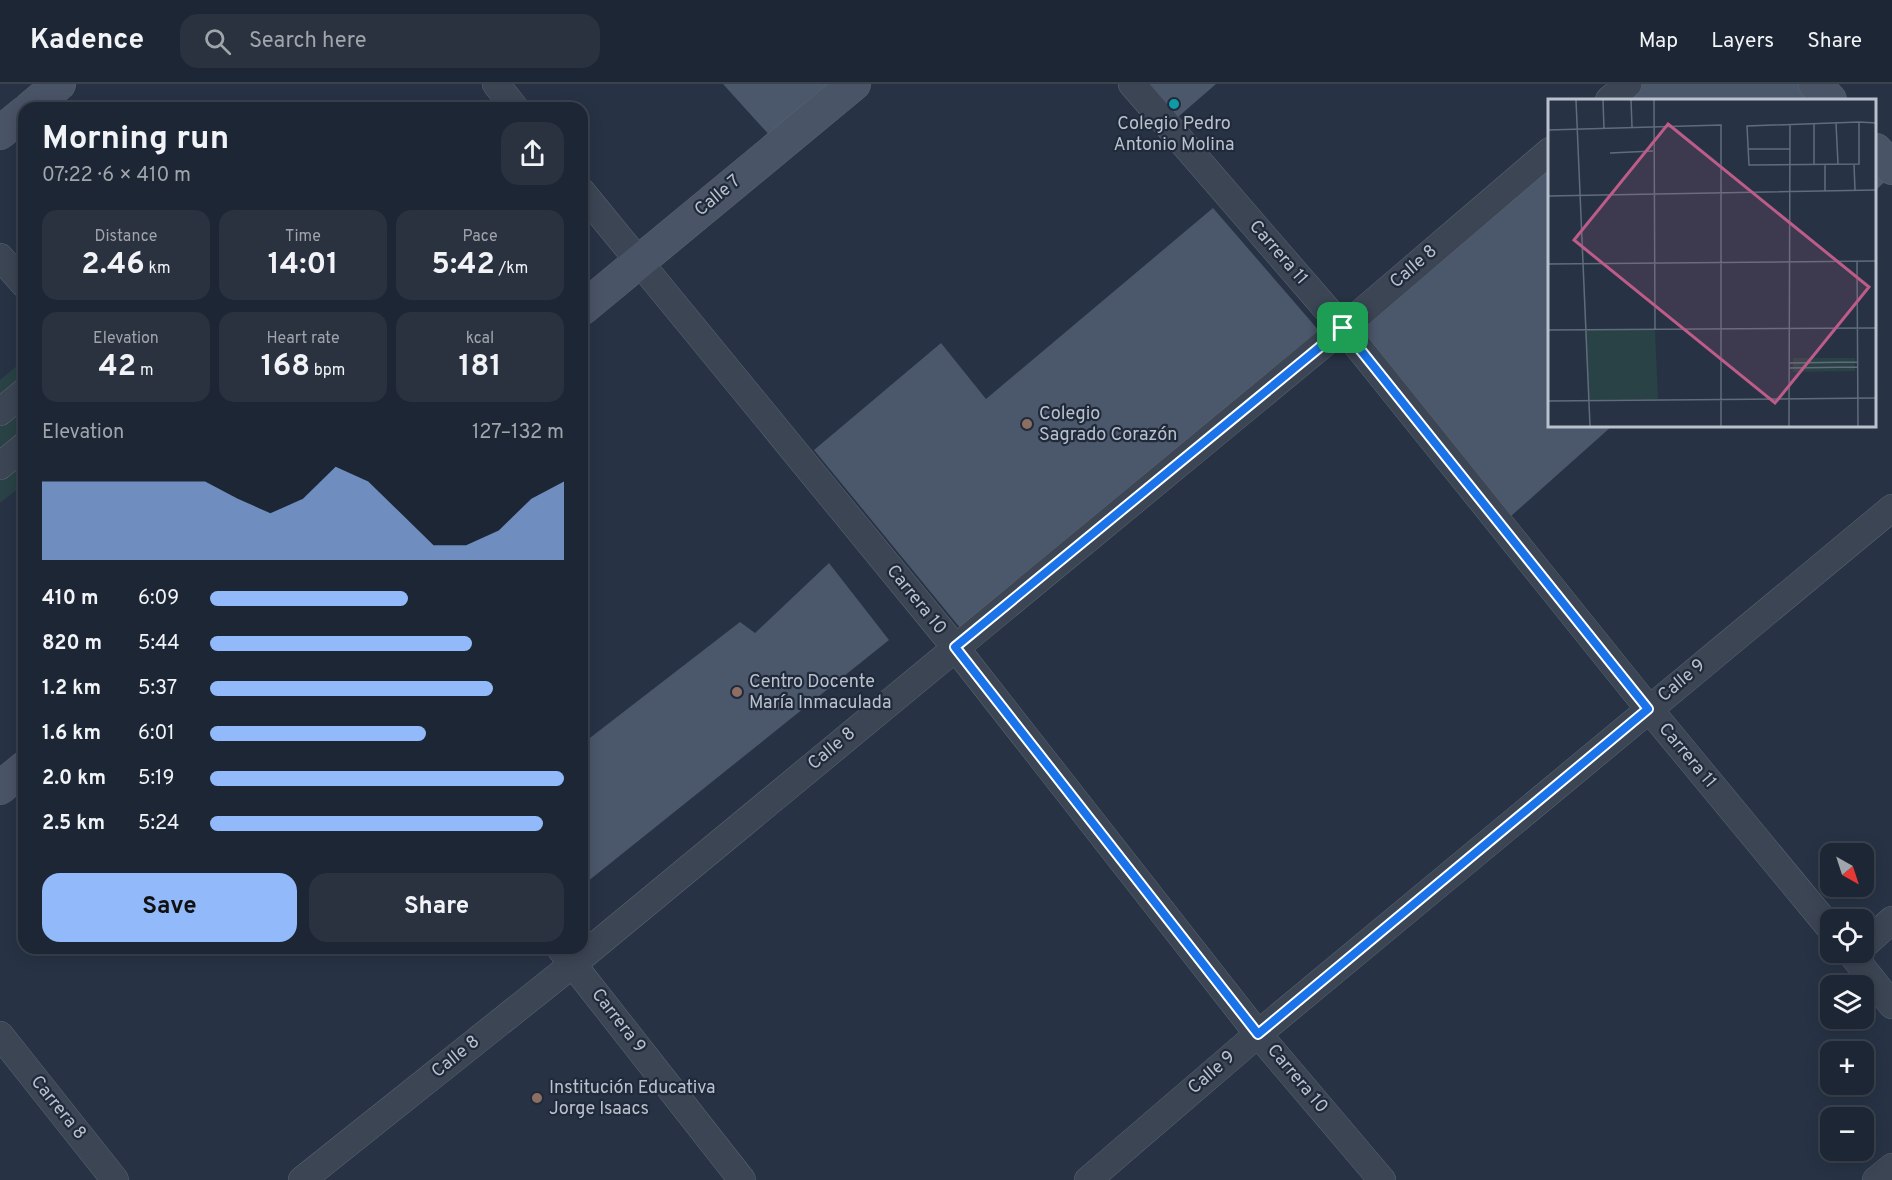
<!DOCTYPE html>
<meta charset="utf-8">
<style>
:root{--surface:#1d2634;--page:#2a3240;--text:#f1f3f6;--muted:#a0a5ac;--line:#3b434f;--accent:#92b9fa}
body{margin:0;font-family:Overpass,sans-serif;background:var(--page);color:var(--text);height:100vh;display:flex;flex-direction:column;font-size:22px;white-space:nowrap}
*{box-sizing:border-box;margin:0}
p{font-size:20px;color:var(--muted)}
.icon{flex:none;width:33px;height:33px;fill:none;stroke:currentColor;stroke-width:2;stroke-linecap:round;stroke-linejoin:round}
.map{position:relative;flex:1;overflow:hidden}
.side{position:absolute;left:18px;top:18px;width:570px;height:852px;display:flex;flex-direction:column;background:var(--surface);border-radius:18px;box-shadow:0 3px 15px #0003,0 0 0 2px var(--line)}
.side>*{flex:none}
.needle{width:39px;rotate:141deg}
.buttons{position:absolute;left:1820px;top:759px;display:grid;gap:12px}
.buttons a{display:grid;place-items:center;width:54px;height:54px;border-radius:12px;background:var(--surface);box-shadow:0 3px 15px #0003,0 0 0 2px var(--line);font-size:30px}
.pin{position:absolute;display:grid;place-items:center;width:51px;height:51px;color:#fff;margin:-26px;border-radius:12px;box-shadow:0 3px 9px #0006}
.round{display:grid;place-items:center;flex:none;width:63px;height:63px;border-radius:18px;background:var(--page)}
.summary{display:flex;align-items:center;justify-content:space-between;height:102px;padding:0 24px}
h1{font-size:33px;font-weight:700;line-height:45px}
.stats{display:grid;grid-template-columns:repeat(3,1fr);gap:9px;height:102px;padding:6px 24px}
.stats div{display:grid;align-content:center;border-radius:15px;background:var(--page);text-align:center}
.stats b{font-size:30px;font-weight:700}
.stats small{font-size:16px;font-weight:400}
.stats p{font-size:16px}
.chart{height:168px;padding:12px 24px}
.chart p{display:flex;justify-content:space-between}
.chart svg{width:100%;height:108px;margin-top:6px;fill:var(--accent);opacity:.7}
.cta{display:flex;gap:12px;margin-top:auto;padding:12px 24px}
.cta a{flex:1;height:69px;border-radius:18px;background:var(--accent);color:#111;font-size:24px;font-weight:700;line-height:69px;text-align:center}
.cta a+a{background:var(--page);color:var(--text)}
ul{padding:0 24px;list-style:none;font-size:20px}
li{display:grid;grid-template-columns:96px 72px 1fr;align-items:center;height:45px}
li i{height:15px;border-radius:8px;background:var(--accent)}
header{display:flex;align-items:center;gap:36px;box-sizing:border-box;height:84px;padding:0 30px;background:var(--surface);border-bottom:2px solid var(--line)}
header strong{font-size:28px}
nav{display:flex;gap:33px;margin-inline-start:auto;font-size:21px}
.search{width:420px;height:54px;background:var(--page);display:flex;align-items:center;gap:15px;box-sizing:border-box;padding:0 21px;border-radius:18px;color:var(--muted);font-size:22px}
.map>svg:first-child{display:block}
</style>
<header>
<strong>Kadence</strong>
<div class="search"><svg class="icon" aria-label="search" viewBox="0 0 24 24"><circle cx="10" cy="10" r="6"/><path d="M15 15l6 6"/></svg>Search here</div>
<nav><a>Map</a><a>Layers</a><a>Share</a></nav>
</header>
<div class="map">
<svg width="1892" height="1096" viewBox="0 0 1892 1096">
<rect width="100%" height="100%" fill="#273345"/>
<path fill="#294245" d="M24,276V400L0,419V296Z"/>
<path fill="#4b576b" d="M723,0H836L772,54Z
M1137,0H1216L1171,39Z
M1628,0H1815L1830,16H1609Z
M1876,66L1892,91L1876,106Z
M1550,67V342H1612L1501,441L1343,244Z
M1213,124L1321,249L961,545L814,366L941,259L986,315Z
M829,479L889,556L582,802V660L740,538L755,549Z"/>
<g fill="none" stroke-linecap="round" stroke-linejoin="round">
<defs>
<path id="street" d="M496,0L515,24
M1132,0L1343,244L1649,625L1830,844
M1609,16L1628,0
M582,108L955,563L1258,950L1382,1096
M0,173L24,200
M0,328L24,308
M0,382L24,362
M1863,862L1892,836
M560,864L742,1096
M1850,868L1892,921
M0,951L115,1096
M302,1096L573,880L1343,244L1550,67
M1088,1096L1258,950L1892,424
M1876,1096L1892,1083"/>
<path id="secondary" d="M1815,0L1830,16
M30,24L59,0
M0,49L24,29
M1876,66L1892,84
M582,225L854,0
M0,704L24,684"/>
</defs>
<use href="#street" stroke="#5a6371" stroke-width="28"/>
<use href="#secondary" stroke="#5a6371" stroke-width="34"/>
<use href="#street" stroke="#3c4554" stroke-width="27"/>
<use href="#secondary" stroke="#4a5467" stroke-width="33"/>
</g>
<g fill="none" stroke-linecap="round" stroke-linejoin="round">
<defs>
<path id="route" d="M1343,244L1648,625L1258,950L955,563Z"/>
</defs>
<use href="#route" stroke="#fff" stroke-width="12"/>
<use href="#route" stroke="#1a73e8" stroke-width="8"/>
</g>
<circle fill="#0f9aa8" stroke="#202a3a" stroke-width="2" cx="1174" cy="20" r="6"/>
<g fill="#8d6e63" stroke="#202a3a" stroke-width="2">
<circle cx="1027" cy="340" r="6"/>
<circle cx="737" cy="608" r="6"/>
<circle cx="537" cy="1014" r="6"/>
</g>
<g text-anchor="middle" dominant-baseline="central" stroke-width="4.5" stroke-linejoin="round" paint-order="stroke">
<g font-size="18" fill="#b9c1cd" stroke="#202a3a" text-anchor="start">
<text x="1174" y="40" text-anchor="middle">Colegio Pedro<tspan x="1174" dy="21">Antonio Molina</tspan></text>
<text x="1039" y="330">Colegio<tspan x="1039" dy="21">Sagrado Corazón</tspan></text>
<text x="749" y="598">Centro Docente<tspan x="749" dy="21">María Inmaculada</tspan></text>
<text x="549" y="1004">Institución Educativa<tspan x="549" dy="21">Jorge Isaacs</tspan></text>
</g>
<g font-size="18" fill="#b9c1cd" stroke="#202a3a">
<text transform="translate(718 112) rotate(-40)">Calle 7</text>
<text transform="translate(1278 169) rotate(49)">Carrera 11</text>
<text transform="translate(1414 183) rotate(-41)">Calle 8</text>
<text transform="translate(916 516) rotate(51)">Carrera 10</text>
<text transform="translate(1682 597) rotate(-40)">Calle 9</text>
<text transform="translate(832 665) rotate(-40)">Calle 8</text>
<text transform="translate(1687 672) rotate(50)">Carrera 11</text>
<text transform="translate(618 937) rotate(52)">Carrera 9</text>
<text transform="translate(456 973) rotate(-39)">Calle 8</text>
<text transform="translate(1212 989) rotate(-41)">Calle 9</text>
<text transform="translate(1297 995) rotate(50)">Carrera 10</text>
<text transform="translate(58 1024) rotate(51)">Carrera 8</text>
</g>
</g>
<g transform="translate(1548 15)">
<rect width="328" height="328" fill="#273345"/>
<path d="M37,231H107L110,300L41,301ZM245,259H307V272L245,273Z" fill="#294245"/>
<path fill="none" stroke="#616c7b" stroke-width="1.5" d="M28,1L42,327M55,1L56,30M83,1L84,28M106,1L107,231M311,23V65L201,66L199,27L311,23L329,24M288,24L290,65M0,31L173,26V327M200,50H242M62,54L105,52M266,65V24M306,65L307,91M277,66V92M0,97L329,91M309,162L310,327M0,165L329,162M0,231L329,229M241,264L309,263M241,269L309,268M0,302L329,299M241,327L242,25"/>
<path fill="#be5c89" fill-opacity="0.15" stroke="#be5c89" stroke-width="3" d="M120,25L321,188L227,304L26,141Z"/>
<rect width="328" height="328" fill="none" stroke="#b9c1cd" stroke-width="3"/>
</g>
</svg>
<div class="buttons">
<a><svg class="needle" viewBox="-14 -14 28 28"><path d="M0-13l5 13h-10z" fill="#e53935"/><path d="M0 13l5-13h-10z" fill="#a0a5ac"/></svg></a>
<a><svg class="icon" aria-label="locate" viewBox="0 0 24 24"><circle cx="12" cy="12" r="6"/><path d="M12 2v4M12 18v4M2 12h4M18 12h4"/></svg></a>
<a><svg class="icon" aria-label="layers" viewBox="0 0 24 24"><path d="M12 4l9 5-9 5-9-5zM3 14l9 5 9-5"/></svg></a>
<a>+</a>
<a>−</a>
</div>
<div class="pin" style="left:1343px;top:244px;background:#1e9e55"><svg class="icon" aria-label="arrive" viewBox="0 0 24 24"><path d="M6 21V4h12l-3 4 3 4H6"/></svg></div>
<section class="side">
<div class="summary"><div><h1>Morning run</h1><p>07:22 · 6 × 410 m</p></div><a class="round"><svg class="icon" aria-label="share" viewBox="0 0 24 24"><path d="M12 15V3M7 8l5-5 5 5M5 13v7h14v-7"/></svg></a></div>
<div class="stats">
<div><p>Distance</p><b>2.46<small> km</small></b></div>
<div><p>Time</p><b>14:01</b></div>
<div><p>Pace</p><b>5:42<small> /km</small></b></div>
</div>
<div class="stats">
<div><p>Elevation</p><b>42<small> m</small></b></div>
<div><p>Heart rate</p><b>168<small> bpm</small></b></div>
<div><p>kcal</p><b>181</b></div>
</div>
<div class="chart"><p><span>Elevation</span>127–132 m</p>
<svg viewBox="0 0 160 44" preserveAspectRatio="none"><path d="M0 44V12L10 12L20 12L30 12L40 12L50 12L60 19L70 25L80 19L90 6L100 12L110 25L120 38L130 38L140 32L150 19L160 12V44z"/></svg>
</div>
<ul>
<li><b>410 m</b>6:09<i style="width:56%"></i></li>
<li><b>820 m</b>5:44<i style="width:74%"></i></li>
<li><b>1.2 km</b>5:37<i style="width:80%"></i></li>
<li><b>1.6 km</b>6:01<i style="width:61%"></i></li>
<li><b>2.0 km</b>5:19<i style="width:100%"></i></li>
<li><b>2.5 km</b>5:24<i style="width:94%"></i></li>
</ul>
<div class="cta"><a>Save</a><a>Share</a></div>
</section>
</div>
